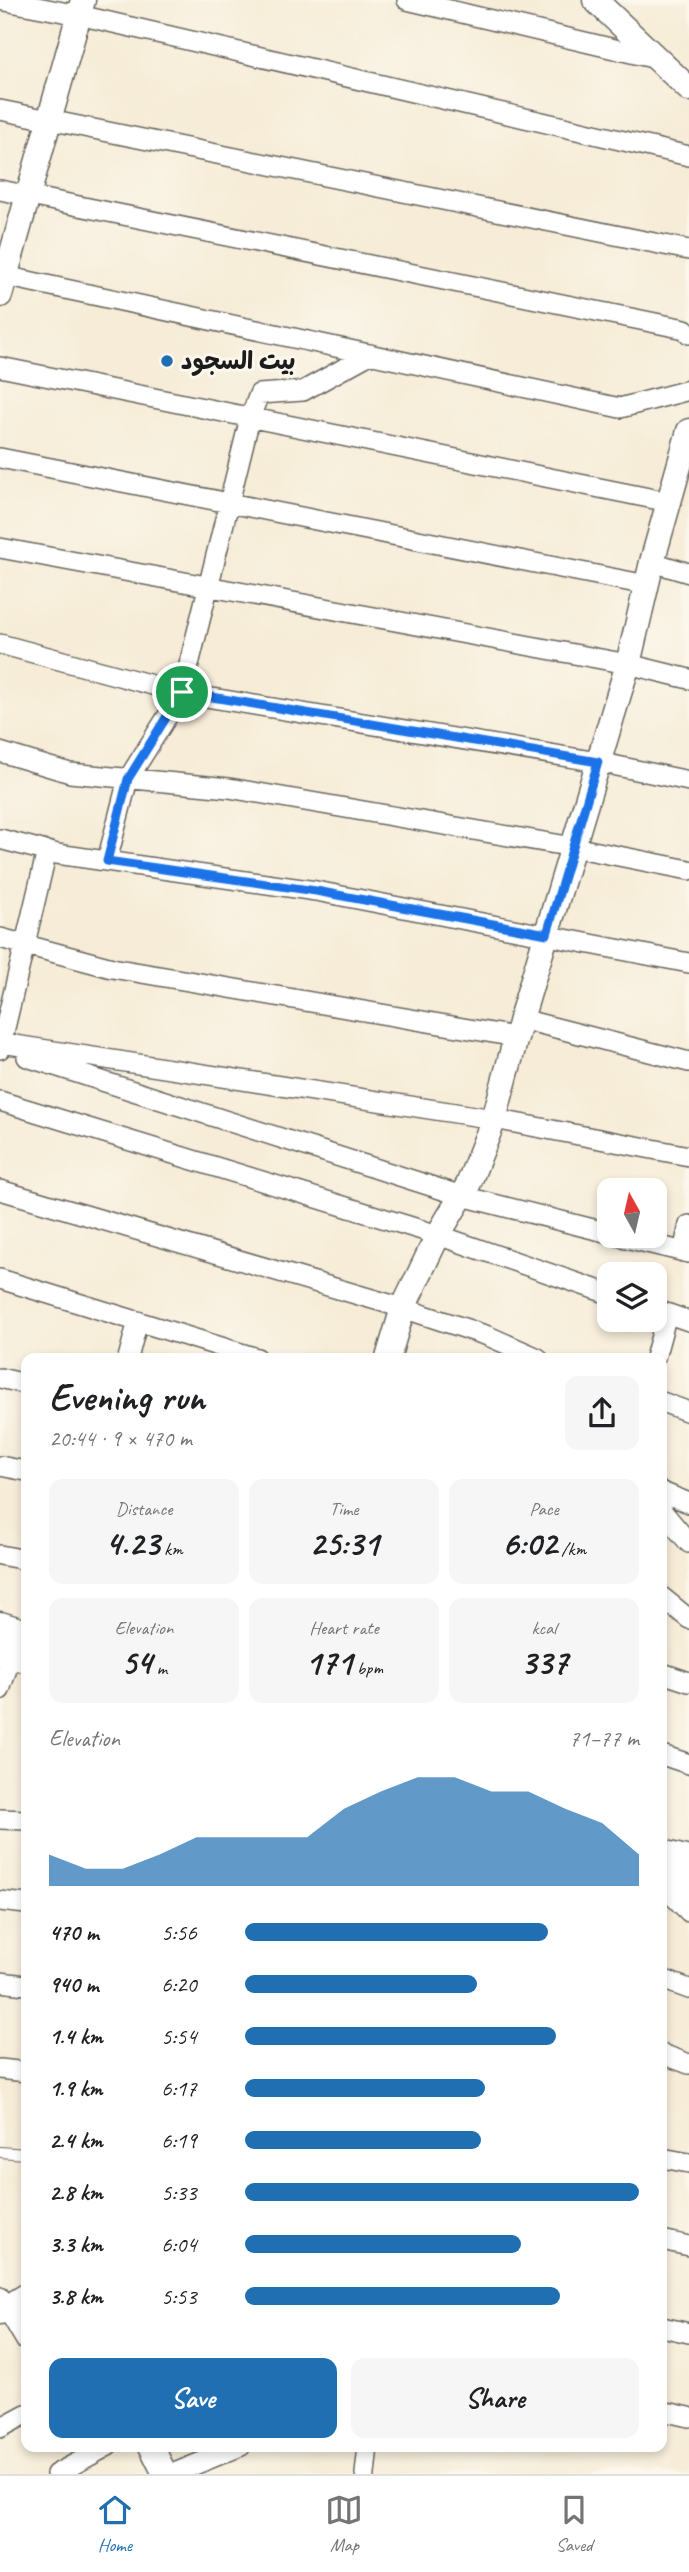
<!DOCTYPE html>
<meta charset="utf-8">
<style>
:root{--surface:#fff;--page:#f6f6f6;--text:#202124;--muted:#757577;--line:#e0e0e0;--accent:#1f6fb2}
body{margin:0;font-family:Caveat,"Playpen Sans Arabic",sans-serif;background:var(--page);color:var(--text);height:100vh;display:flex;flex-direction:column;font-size:26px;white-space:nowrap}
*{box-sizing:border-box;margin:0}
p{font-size:23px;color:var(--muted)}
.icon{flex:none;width:38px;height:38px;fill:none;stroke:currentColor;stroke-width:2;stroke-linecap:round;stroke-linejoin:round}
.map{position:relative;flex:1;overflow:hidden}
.sheet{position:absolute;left:21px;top:1353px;width:646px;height:1099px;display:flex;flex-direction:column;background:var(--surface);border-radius:14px;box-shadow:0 4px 10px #0003}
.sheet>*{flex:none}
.needle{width:46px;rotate:352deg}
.tools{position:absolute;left:597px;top:1178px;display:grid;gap:14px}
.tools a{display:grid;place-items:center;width:70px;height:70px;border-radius:14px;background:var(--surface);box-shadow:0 4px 10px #0003;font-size:35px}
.pin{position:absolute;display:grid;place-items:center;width:60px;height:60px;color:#fff;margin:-30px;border:4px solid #fff;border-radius:50%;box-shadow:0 2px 7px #0007}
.round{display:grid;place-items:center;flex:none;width:74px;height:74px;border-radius:14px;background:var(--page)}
.overview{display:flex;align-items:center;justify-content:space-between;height:119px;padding:0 28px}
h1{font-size:38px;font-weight:800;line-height:52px}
.stats{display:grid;grid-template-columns:repeat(3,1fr);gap:10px;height:119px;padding:7px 28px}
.stats div{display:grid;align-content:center;border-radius:14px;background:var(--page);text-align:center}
.stats b{font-size:35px;font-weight:800}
.stats small{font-size:19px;font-weight:400}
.stats p{font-size:19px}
.chart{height:196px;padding:14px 28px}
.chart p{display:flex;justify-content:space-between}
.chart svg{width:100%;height:126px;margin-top:7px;fill:var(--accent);opacity:.7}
.action{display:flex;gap:14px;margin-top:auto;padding:14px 28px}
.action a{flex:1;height:80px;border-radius:14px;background:var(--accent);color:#fff;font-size:28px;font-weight:800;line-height:80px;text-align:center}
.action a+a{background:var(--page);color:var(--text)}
ul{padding:0 28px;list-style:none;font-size:23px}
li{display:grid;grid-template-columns:112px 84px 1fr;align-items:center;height:52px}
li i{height:18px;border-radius:9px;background:var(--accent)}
.tabs{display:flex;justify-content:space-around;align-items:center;height:98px;border-top:2px solid var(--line);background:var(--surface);font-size:19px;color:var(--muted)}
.tabs a{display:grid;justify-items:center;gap:4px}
.tabs .active{color:var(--accent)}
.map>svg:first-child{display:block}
</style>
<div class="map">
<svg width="689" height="2474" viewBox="0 0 689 2474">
<rect width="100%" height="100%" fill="#fbf7ec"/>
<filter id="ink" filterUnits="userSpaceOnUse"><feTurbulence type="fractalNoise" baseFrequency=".0143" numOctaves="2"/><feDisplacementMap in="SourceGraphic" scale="14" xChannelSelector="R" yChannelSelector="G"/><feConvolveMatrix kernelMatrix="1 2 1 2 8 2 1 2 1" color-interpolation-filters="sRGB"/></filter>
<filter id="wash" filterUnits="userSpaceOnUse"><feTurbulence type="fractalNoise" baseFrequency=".00686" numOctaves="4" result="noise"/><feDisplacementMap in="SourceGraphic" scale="28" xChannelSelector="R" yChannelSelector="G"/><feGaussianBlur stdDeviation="1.57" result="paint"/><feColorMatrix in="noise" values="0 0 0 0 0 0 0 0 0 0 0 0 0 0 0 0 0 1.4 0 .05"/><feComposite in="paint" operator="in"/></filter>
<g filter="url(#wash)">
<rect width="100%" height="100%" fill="#f6ecd7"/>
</g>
<g filter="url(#ink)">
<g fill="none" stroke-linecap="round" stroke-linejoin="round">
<defs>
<path id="service" d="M0,2152L26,2154"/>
<path id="minor" d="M0,0L79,15L689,156
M407,0L657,59
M0,110L689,250
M0,190L685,329L689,334
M0,275L620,408L689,390
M0,367L669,502
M0,458L647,585
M0,548L628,664L689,679
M652,562L689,573
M0,644L182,693L598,762L689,781
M0,752L70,773L229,788L573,847L689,870
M0,839L57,854L316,891L689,963
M107,861L128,779L182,693L250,418L259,394L303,391L370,354
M0,938L112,968L516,1037
M521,1019L689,1062
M2,1043L494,1119L689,1156
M0,1049L47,851
M27,1057L462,1196L609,1233
M0,1101L438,1235L609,1294
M0,1190L403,1308L488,1336L538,1358
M618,1236L689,1253
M683,1252L689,1225
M0,1279L257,1358
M657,1310L689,1321
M128,1358L138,1321
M655,1358L667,1314
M0,1378L26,1384
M662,1402L689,1412
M0,1466L26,1471
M662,1492L689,1503
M662,1511L689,1543
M0,1555L26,1560
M662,1597L689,1619
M662,1673L689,1682
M0,1690L12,1654
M662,1755L689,1764
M0,1819L26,1820
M662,1885L689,1912
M0,1901L26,1904
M662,1979L689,1989
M0,1982L26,1985
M662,2054L689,2064
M0,2069L26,2072
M662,2158L689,2163
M662,2240L689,2246
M0,2297L26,2341
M662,2327L689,2333
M662,2411L689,2417
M0,2428L26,2414
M56,2474L108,2446
M172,2474L241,2446
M365,2474L368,2446"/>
<path id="tertiary" d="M595,0L689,89
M0,295L83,0
M388,1358L403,1308L438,1235L468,1185L494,1119L521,1019L628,664L652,562L689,431
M0,2312L26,2296
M151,2446L165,2474"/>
<path id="secondary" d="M0,1626L26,1634
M0,1651L26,1658
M662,1854L689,1861
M662,1876L689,1885"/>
</defs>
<use href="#service" stroke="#68655d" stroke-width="12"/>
<use href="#minor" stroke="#68655d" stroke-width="22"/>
<use href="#tertiary" stroke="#68655d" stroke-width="27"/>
<use href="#secondary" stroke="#68655d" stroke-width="31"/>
<use href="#service" stroke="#fff" stroke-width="10"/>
<use href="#minor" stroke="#fff" stroke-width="19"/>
<use href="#tertiary" stroke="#fff" stroke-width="24"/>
<use href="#secondary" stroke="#fff" stroke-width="28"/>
</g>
</g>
<g fill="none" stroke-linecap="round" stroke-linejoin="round" filter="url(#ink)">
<defs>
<path id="route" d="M182,692L598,762L547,934L316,891L107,861L128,779Z"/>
</defs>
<use href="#route" stroke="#fff" stroke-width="14"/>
<use href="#route" stroke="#1a73e8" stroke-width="9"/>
</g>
<circle fill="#1f6fb2" stroke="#fbf7ec" stroke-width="2.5" cx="167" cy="361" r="7"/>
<g text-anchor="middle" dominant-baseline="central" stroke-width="6" stroke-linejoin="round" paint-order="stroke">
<g font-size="24" font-weight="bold" fill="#1c1c1c" stroke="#fbf7ec" text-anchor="start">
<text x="181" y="361">بیت السجود</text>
</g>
</g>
</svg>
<div class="tools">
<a><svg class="needle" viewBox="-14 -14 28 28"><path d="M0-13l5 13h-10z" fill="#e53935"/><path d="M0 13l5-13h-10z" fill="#757577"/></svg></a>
<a><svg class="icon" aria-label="layers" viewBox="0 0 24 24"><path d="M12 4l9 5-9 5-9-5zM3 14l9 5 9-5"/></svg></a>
</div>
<div class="pin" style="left:182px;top:692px;background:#1e9e55"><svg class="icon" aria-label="arrive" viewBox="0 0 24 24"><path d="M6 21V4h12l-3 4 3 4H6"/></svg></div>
<section class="sheet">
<div class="overview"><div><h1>Evening run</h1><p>20:44 · 9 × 470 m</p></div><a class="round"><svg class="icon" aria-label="share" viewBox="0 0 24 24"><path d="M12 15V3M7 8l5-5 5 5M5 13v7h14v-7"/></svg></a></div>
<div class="stats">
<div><p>Distance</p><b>4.23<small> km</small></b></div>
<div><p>Time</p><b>25:31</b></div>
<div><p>Pace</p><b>6:02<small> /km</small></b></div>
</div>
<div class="stats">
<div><p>Elevation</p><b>54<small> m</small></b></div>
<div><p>Heart rate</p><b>171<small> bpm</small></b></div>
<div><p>kcal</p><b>337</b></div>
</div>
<div class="chart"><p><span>Elevation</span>71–77 m</p>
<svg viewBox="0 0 160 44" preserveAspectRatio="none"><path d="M0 44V33L10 38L20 38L30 33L40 27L50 27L60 27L70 27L80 17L90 11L100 6L110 6L120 11L130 11L140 17L150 22L160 33V44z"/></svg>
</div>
<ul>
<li><b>470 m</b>5:56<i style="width:77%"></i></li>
<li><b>940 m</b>6:20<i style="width:59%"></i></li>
<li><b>1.4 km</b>5:54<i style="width:79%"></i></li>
<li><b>1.9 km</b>6:17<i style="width:61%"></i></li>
<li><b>2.4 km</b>6:19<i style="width:60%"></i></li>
<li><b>2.8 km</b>5:33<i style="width:100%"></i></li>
<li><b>3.3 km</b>6:04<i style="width:70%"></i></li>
<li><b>3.8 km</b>5:53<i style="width:80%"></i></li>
</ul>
<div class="action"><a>Save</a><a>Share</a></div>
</section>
</div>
<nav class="tabs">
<a class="active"><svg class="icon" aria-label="home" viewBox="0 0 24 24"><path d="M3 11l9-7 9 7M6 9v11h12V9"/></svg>Home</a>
<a><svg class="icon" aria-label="map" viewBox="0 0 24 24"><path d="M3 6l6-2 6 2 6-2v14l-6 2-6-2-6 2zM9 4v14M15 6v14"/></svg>Map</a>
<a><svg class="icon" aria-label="saved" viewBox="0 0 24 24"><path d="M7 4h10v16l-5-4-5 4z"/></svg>Saved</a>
</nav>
